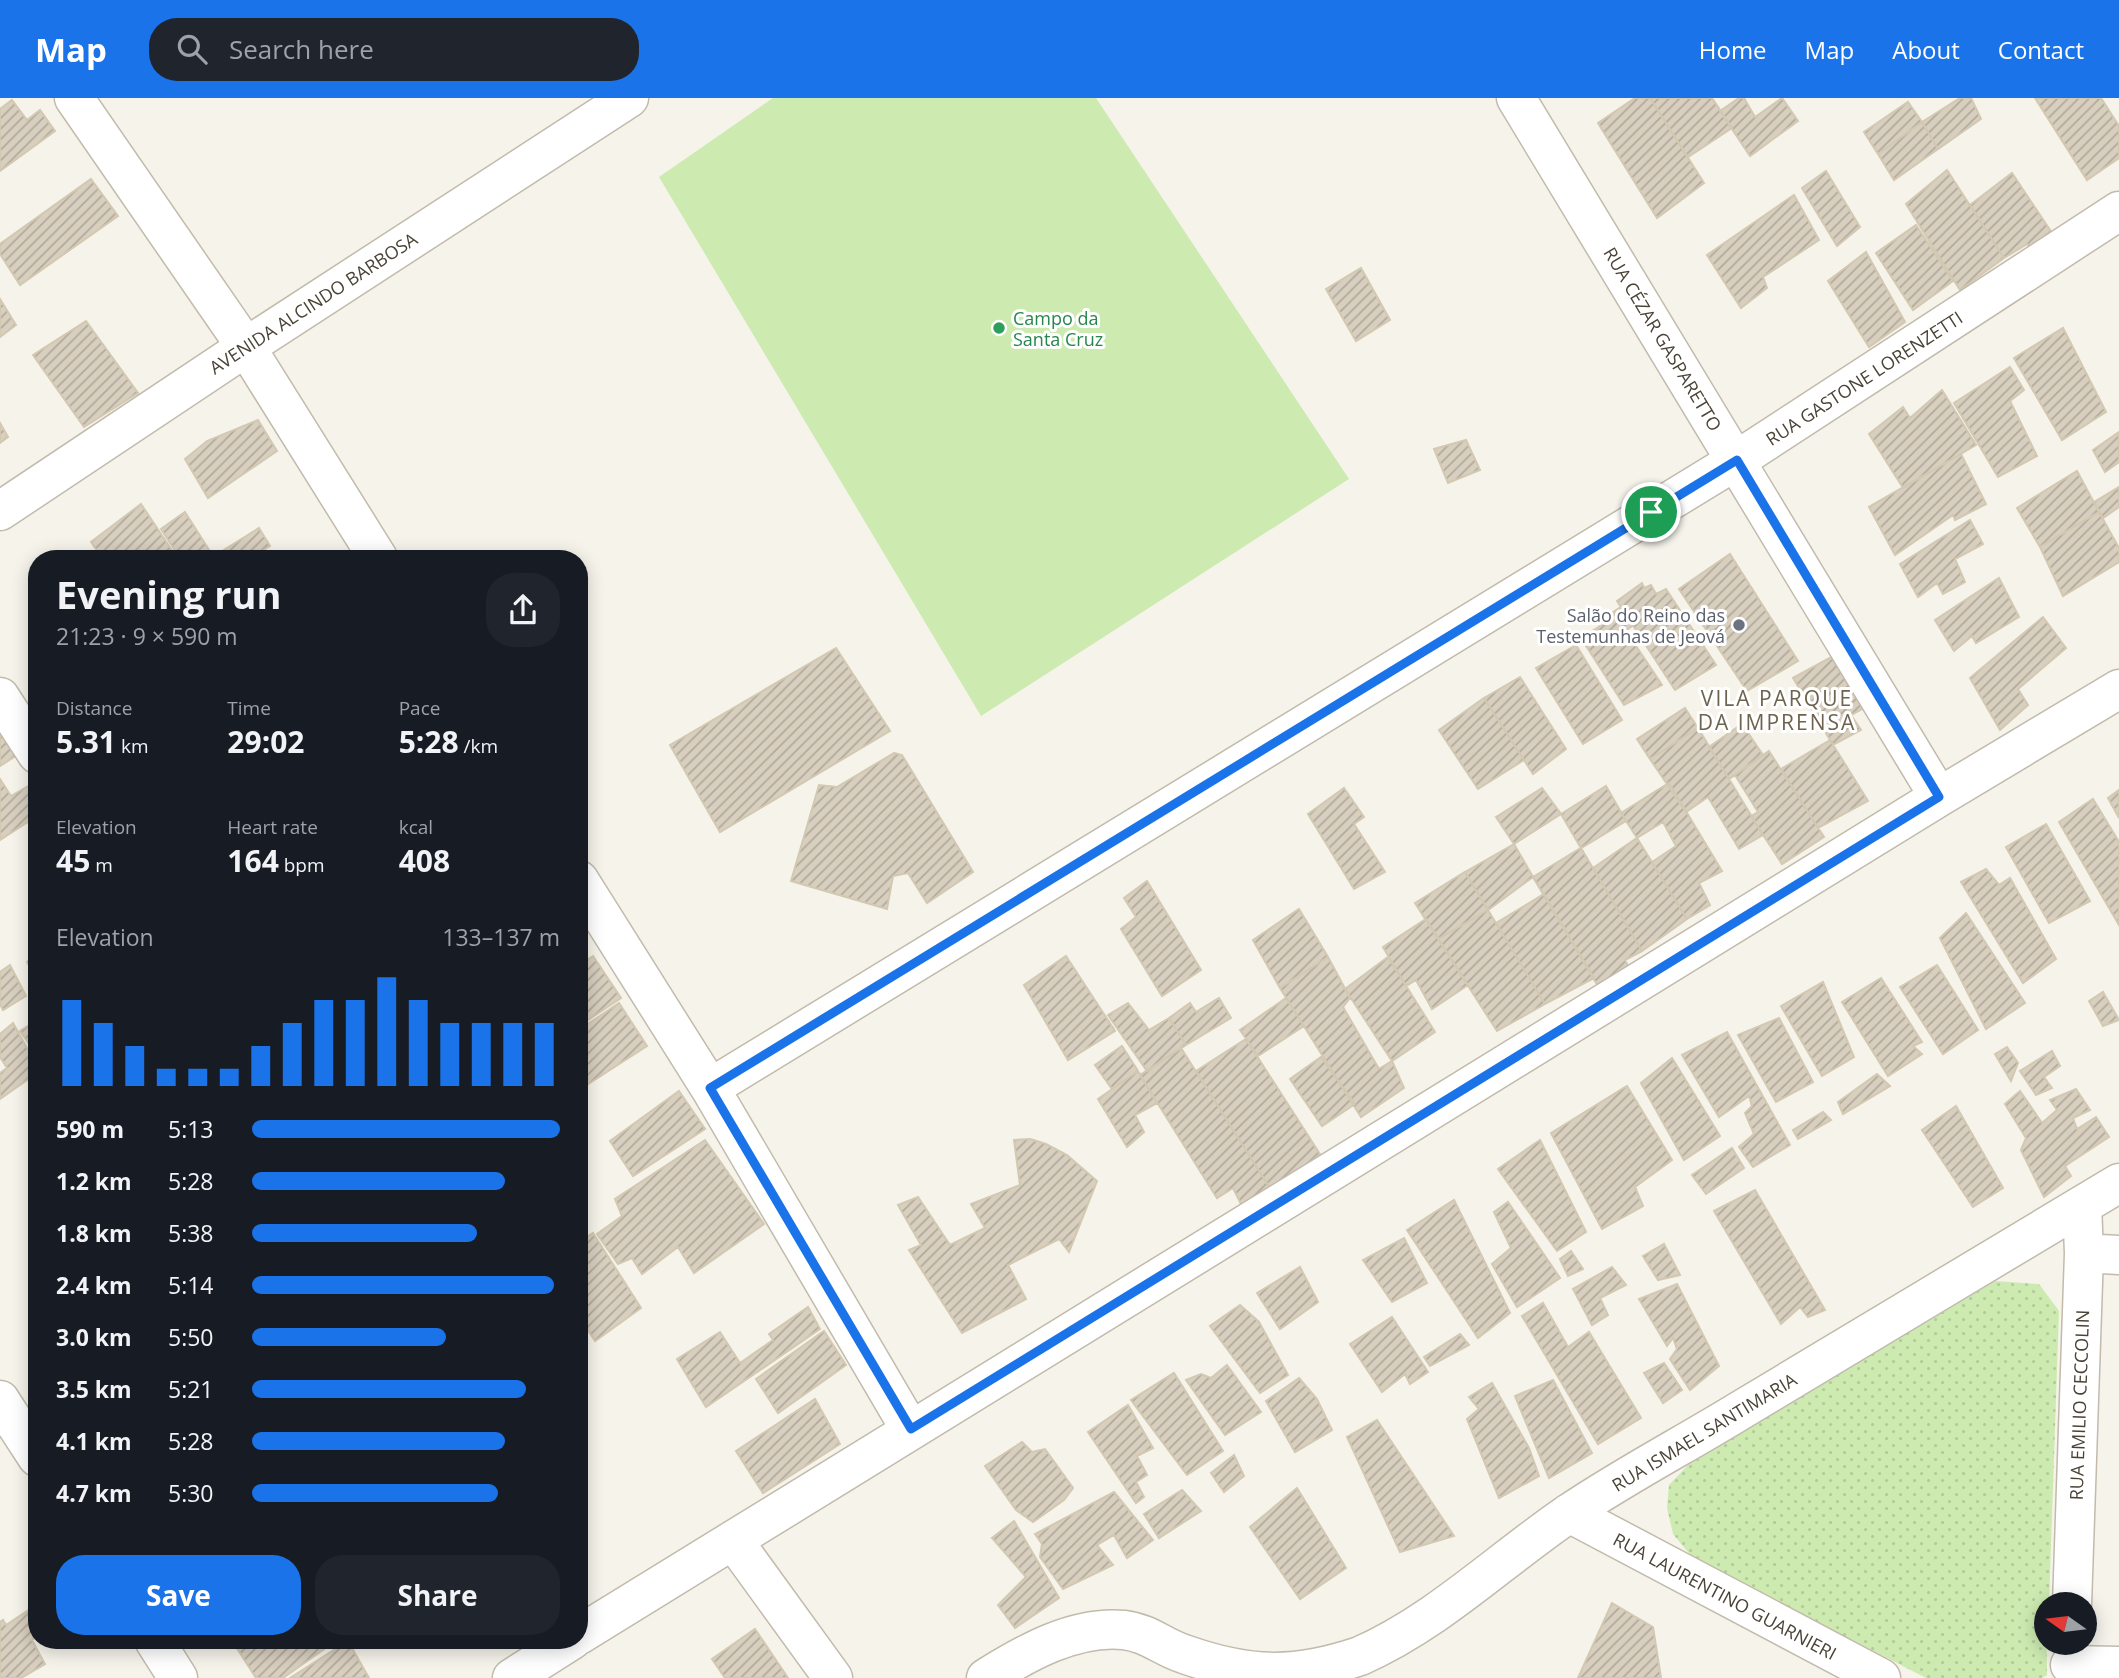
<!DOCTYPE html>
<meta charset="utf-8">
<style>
:root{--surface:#171b24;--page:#20242c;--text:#f1f3f6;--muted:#9ea1a6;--accent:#1a73e8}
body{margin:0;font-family:"Open Sans",sans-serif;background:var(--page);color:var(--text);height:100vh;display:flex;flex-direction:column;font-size:26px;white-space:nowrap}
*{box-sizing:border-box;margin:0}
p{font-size:23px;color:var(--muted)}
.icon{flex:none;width:38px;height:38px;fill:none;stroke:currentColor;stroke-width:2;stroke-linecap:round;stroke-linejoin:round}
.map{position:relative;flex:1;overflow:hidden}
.sheet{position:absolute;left:28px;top:452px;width:560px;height:1099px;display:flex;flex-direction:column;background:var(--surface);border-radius:28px;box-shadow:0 4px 18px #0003}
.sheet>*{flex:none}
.needle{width:46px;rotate:284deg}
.fabs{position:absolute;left:2034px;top:1494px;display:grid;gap:14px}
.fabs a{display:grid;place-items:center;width:63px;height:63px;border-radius:50%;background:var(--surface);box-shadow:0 4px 18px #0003;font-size:35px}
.pin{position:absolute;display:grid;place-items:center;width:60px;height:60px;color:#fff;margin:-30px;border:4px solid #fff;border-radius:50%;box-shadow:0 2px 7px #0007}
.round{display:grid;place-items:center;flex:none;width:74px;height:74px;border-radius:28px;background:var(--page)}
.head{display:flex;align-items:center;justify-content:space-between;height:119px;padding:0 28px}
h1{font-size:38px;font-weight:700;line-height:52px}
.figures{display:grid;grid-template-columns:repeat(3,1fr);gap:10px;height:119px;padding:7px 28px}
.figures div{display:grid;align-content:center}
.figures b{font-size:30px;font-weight:700}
.figures small{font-size:19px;font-weight:400}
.figures p{font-size:19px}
.chart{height:196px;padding:14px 28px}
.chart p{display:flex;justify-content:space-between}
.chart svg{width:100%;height:126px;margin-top:7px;stroke:var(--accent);stroke-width:6}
.action{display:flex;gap:14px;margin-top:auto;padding:14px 28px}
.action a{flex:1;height:80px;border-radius:28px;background:var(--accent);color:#fff;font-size:28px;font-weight:700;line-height:80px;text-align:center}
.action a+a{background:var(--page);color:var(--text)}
ul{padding:0 28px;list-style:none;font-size:23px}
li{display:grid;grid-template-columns:112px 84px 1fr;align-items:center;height:52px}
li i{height:18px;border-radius:9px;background:var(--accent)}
header{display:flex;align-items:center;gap:42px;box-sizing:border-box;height:98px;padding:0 35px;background:var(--accent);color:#fff}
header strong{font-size:33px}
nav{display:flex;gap:38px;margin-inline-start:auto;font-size:24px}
.search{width:490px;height:63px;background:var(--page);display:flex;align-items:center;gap:18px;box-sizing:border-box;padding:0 24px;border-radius:28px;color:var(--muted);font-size:26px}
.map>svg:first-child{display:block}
</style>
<header>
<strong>Map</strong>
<div class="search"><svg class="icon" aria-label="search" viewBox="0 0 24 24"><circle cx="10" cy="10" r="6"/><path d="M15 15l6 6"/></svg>Search here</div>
<nav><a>Home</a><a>Map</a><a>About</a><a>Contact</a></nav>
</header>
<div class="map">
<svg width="2119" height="1580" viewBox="0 0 2119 1580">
<defs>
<pattern id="park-dots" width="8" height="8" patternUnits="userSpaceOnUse" patternTransform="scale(1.75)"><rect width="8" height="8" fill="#cdebb1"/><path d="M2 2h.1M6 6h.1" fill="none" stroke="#b2cb99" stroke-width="1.8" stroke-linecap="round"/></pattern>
<pattern id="building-hatch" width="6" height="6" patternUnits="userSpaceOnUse" patternTransform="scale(1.75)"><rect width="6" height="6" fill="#d8cfbf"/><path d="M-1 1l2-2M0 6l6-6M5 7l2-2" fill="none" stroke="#b1aa9c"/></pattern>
</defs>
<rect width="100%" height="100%" fill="#f5f3ea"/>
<path fill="url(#park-dots)" d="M1995,1183L2039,1186L2059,1213L2049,1507H2046L2047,1577L2042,1580H1926L1693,1460L1673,1436L1667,1410L1669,1387L1688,1367Z"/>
<path fill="#cdebb1" d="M773,0H1096L1349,381L981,618L659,79Z"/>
<path fill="url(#building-hatch)" stroke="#d3c8b1" stroke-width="2" d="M1635,0H1650L1704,85L1657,120L1598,25Z
M1650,0H1712L1732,30L1688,59Z
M1739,0H1744L1755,19L1782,0L1798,23L1750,58L1720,13Z
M1960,0H1971L1981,21L1938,51L1922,24Z
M2035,0H2101L2119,28V60L2087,82Z
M12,2L27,22L40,12L55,33L0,73V11Z
M1908,4L1922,24L1878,56L1864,34Z
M1922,24L1938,51L1894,82L1878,56Z
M1947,72L2004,160L1960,192L1906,106Z
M1826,73L1860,129L1837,148L1802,90Z
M2012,75L2054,138L2033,153L2027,146L2004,160L1970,107Z
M91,81L118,118L20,187L0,156V146Z
M1794,97L1819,142L1763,179L1767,190L1741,210L1707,157Z
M1916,127L1953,183L1913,212L1876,155Z
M1866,154L1905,224L1869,249L1828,183Z
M1361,170L1390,222L1356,243L1326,191Z
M0,201L16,227L0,239Z
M86,223L138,295L84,329L33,257Z
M2063,230L2106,314L2062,342L2014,260Z
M2010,269L2024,292L2010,303L2037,358L1998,379L1954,305Z
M1942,292L1976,347L1903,390L1869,336L1903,309L1910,320Z
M258,322L277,353L208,400L185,361L207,343Z
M0,325L8,339L0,345Z
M2119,334V364L2105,374L2093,352Z
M1466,342L1480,372L1448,385L1434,351Z
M1961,356L1986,406L1955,422L1953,417L1895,457L1869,409Z
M2077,373L2099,414L2040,449L2017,410Z
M2119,389V409L2103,420L2094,404Z
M141,406L177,460H102L91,444Z
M185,414L213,458L211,460H180L161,431Z
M2099,414L2119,450V464L2063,498L2040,449Z
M1970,422L1983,446L1955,461L1965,484L1943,496L1937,485L1918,499L1900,466Z
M259,430L270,448L251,460H211Z
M1730,456L1798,563L1747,593L1679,491Z
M1999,480L2019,519L1976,545L1972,538L1954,553L1935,522Z
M1642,485L1644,490L1651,487L1656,496L1666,491L1716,567L1675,592L1617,503Z
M1621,509L1633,527L1626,533L1662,587L1624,607L1581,540L1600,528L1598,524Z
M2043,519L2066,550L2018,591L2028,607L2000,632L1970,580Z
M1576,547L1622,622L1583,646L1536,570Z
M836,550L890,633L720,734L670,647Z
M1833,558L1866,609L1851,617L1861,632L1833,647L1793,580Z
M1520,579L1566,651L1533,676L1484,600Z
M1484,600L1524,662L1478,691L1439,632Z
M1685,610L1698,630L1650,661L1637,641Z
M0,618L25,652L0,668Z
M1742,626L1763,657L1729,681L1709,649Z
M1698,630L1763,737L1739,751L1708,699L1686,714L1650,661Z
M1830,642L1868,703L1818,730L1781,671Z
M1769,653L1824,739L1782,766L1751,718L1758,714L1735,677Z
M894,655L902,657L973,774L927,805L908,775L893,778L887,811L791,783L819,687L837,689Z
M0,681L11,698L37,683V718L0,742Z
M1669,685L1722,773L1699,785L1710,807L1687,821L1652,764L1676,748L1663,724L1637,740L1621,715Z
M1606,688L1626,723L1581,750L1561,716Z
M1344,690L1364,719L1354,726L1385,774L1354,791L1308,716Z
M1542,690L1561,716L1514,746L1496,719Z
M2119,692V720L2108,700Z
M2093,701L2119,744V827L2059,724Z
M2046,726L2090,803L2049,825L2006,749Z
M1637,740L1687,821L1642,853L1593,770Z
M1514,746L1533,779L1488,812L1465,774Z
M1581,750L1642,853L1625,862L1633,877L1602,895L1533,779Z
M1986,771L1999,787L2010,780L2056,861L2023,885L1961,784Z
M1465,774L1488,812L1438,841L1415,805Z
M1147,783L1201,872L1162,898L1121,831L1136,819L1124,800Z
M1544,796L1594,880L1545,906L1496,825Z
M1299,811L1328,859L1280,890L1253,842Z
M1488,812L1545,906L1497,933L1438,841Z
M1966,815L2025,905L1986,931L1940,840Z
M1426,821L1468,887L1432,911L1416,882L1406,888L1383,849Z
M37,856V880L27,864Z
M593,858L621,900L579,928V867Z
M1066,858L1115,933L1068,962L1024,887Z
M1328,859L1350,900L1343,909L1379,971L1392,963L1404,990L1361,1019L1280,890Z
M1388,859L1435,934L1392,963L1345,891Z
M10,867L26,898L3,912L0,906V874Z
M1937,867L1978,932L1943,956L1900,889Z
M1881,880L1922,944L1913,948L1922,956L1888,978L1842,904Z
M1823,884L1854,959L1822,978L1781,908Z
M2103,894L2119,922L2103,928L2089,903Z
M1219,900L1231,920L1186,947L1169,920L1190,905L1196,914Z
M1286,900L1304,928L1258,958L1240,932Z
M619,905L647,948L579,992V932Z
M1128,905L1149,932L1169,920L1186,947L1147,973L1108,917Z
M1779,920L1813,984L1776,1004L1738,937Z
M37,922V957L20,933Z
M13,925L37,968V975L0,1001V975L7,970L0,959V936Z
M1727,934L1790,1047L1753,1069L1739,1049L1754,1036L1745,1015L1752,1008L1749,998L1719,1019L1682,957Z
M1246,941L1325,1064L1273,1095L1196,973Z
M1122,948L1138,973L1112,991L1095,967Z
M2007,949L2018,965L2011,983L1995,956Z
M1181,950L1273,1095L1244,1112L1233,1090L1217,1100L1140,977Z
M2052,953L2060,968L2044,979L2052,990L2036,997L2020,973Z
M1321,959L1355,1006L1322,1028L1290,981Z
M1672,960L1720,1038L1684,1062L1641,985Z
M1138,973L1157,1005L1135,1017L1144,1034L1127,1049L1098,1001Z
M1877,976L1890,988L1843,1016L1838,1004Z
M1627,988L1672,1062L1635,1089L1643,1108L1602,1131L1551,1035Z
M2076,991L2090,1012L2073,1020L2077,1031L2096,1019L2109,1039L2065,1068L2071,1078L2044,1099L2021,1052L2026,1040L2005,1006L2020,993L2042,1025L2057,1012L2050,1002Z
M679,993L705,1031L633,1078L610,1043Z
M1956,1008L2003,1090L1973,1109L1922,1032Z
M1823,1014L1831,1022L1798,1041L1793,1032Z
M1030,1041L1046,1046L1067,1057L1097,1083L1069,1154L1059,1141L1008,1167L1026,1201L962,1235L909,1152L921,1147L898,1107L918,1099L950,1147L985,1130L971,1106L1020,1087L1014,1042Z
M705,1042L764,1126L694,1175L678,1149L642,1176L632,1160L618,1166L597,1136L622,1118L615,1101Z
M1540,1042L1586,1134L1557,1153L1498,1071Z
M1732,1050L1744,1070L1706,1096L1692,1077Z
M1755,1092L1825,1212L1808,1219L1800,1209L1781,1226L1714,1113Z
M1454,1102L1510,1215L1478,1240L1407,1132Z
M1508,1104L1560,1180L1517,1209L1492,1166L1511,1150L1494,1114Z
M593,1135L641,1210L595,1243L579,1218V1144Z
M1404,1140L1427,1185L1392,1204L1363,1162Z
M1664,1146L1680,1177L1658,1182L1643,1158Z
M1571,1153L1583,1171L1568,1178L1560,1161Z
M1300,1169L1318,1204L1280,1231L1257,1195Z
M1612,1169L1626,1187L1600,1200L1608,1217L1592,1227L1573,1191Z
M1677,1186L1719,1268L1690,1292L1670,1261L1677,1251L1673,1240L1667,1248L1639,1201Z
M1543,1205L1568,1249L1589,1234L1641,1320L1598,1346L1522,1218Z
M1240,1207L1259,1224L1288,1277L1260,1295L1210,1228Z
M808,1209L820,1231L706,1309L677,1261L720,1234L740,1265L773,1242L769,1236Z
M1392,1219L1428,1274L1410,1286L1405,1276L1382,1294L1350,1246Z
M824,1233L846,1267L778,1315L756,1281Z
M1460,1236L1469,1247L1430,1268L1424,1259Z
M1664,1265L1682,1292L1663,1305L1644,1275Z
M1227,1267L1261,1314L1225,1337L1186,1282L1201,1276L1211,1280Z
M1174,1275L1223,1353L1187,1377L1131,1302Z
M1299,1280L1317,1301L1332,1332L1295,1354L1266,1303Z
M1553,1282L1592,1355L1549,1380L1515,1298Z
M1492,1285L1529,1350L1539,1378L1499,1400L1467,1321L1479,1311L1469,1299Z
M815,1301L840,1346L763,1395L736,1353Z
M1128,1307L1153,1350L1137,1358L1147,1377L1136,1384L1144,1399L1136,1405L1088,1334Z
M1377,1322L1454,1438L1400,1454L1347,1339Z
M1022,1344L1032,1354L1045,1351L1073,1390L1064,1402L1033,1424L1016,1412L985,1368Z
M1234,1357L1244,1378L1224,1394L1211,1375Z
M1297,1390L1346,1470L1300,1501L1250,1429Z
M1182,1392L1201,1413L1159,1440L1144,1416Z
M1114,1394L1153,1442L1127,1460L1114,1437L1097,1447L1113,1467L1063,1491L1040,1459L1042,1446L1035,1436Z
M1014,1423L1059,1500L1015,1530L998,1507L1026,1479L992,1440Z
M1612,1505L1653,1529L1661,1580H1578Z
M33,1509L37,1514V1539L32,1542L45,1566L21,1580H0V1524L3,1522L6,1527Z
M755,1531L788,1580H725L712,1561Z
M236,1542H267L272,1550L281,1542H337L283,1580H256L233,1544Z
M348,1543L369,1580H290Z"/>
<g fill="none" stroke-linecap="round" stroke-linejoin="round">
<defs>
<path id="minor" d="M74,0L246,249L378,460
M1516,0L1939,699
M0,413L246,249L629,0
M0,599L37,656
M579,782L710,990L910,1331
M710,990L1737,362L2119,113
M2084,1155L2119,1157
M0,1302L37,1359
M1569,1415L1881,1580
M733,1442L833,1580
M2072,1507L2084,1155L2082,1107
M579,1537L1939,699L2119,591
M154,1542L178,1580
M2070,1567L2119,1568
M512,1580L572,1542
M986,1580C1026,1555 1075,1527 1124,1532C1149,1535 1162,1549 1184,1556C1249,1579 1295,1580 1360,1558C1437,1524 1499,1463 1568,1416C1624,1378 1684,1347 1741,1312C1867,1236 1993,1161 2119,1085"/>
</defs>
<use href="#minor" stroke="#c2bbac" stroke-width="41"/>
<use href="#minor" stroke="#fff" stroke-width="38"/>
</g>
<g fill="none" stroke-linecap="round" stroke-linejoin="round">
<defs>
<path id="route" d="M1737,362L1939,699L911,1331L710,990Z"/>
</defs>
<use href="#route" stroke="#fff" stroke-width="14"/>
<use href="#route" stroke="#1a73e8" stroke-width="9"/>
</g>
<circle fill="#2e9e5b" stroke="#fff" stroke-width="2.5" cx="999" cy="230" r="7"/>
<circle fill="#6b7280" stroke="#fff" stroke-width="2.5" cx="1739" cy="527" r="7"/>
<g text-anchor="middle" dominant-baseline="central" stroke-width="6" stroke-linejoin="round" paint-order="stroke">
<g font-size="18" fill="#4a4437" stroke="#fff">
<text transform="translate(313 205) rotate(-33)">AVENIDA ALCINDO BARBOSA</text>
<text transform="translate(1663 241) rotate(59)">RUA CÉZAR GASPARETTO</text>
<text transform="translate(1864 280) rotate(-33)">RUA GASTONE LORENZETTI</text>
<text transform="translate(2079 1307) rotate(-88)">RUA EMILIO CECCOLIN</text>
<text transform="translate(1704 1334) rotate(-31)">RUA ISMAEL SANTIMARIA</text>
<text transform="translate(1725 1498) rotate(28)">RUA LAURENTINO GUARNIERI</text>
</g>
<g font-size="18" fill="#27864d" stroke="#fff" text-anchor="start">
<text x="1013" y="220">Campo da<tspan x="1013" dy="21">Santa Cruz</tspan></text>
</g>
<g font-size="18" fill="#5b616d" stroke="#fff" text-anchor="end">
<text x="1725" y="517">Salão do Reino das<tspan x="1725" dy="21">Testemunhas de Jeová</tspan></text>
</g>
<g font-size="21" letter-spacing="2" fill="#6d634e" stroke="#fff">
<text x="1777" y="600">VILA PARQUE<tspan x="1777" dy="24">DA IMPRENSA</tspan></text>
</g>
</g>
</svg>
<div class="fabs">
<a><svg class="needle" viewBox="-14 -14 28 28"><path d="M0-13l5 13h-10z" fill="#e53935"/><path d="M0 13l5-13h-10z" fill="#9ea1a6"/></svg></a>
</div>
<div class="pin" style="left:1651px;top:414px;background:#1e9e55"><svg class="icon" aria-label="arrive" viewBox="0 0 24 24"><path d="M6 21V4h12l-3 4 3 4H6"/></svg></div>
<section class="sheet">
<div class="head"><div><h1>Evening run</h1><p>21:23 · 9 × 590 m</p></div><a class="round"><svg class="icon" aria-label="share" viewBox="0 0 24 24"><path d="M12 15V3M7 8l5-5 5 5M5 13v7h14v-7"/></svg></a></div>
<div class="figures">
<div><p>Distance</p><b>5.31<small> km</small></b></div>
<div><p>Time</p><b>29:02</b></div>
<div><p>Pace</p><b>5:28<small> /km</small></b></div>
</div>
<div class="figures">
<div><p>Elevation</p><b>45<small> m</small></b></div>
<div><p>Heart rate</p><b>164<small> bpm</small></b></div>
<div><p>kcal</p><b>408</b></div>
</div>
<div class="chart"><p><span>Elevation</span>133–137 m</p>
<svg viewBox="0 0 160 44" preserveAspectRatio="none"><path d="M5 44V14M15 44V22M25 44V30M35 44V38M45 44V38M55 44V38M65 44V30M75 44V22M85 44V14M95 44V14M105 44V6M115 44V14M125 44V22M135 44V22M145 44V22M155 44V22"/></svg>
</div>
<ul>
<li><b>590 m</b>5:13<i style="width:100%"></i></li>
<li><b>1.2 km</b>5:28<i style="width:82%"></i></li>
<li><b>1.8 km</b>5:38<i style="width:73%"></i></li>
<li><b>2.4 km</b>5:14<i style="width:98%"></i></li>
<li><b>3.0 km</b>5:50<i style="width:63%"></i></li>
<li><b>3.5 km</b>5:21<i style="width:89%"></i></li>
<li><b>4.1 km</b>5:28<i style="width:82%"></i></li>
<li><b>4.7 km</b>5:30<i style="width:80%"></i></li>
</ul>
<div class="action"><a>Save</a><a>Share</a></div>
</section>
</div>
